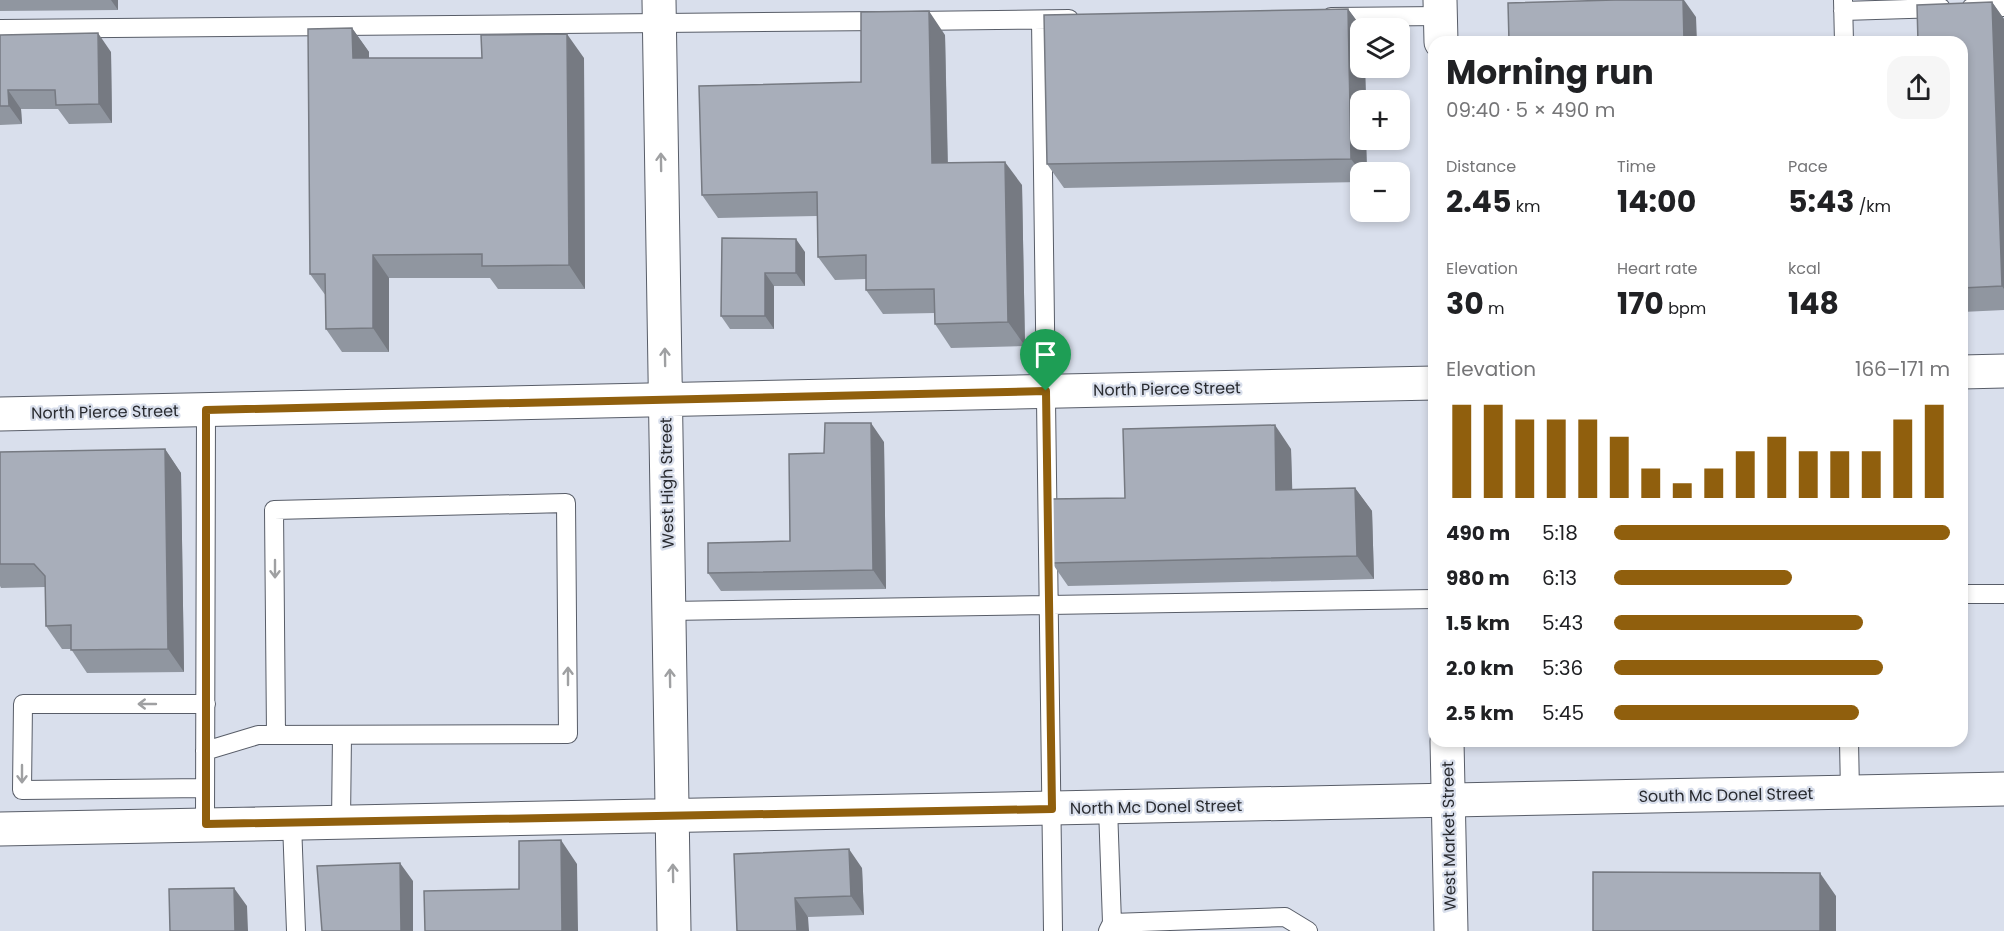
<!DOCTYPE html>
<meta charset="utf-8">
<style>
:root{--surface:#fff;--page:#f6f6f6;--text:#202124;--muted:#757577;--accent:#905f0d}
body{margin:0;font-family:Poppins,sans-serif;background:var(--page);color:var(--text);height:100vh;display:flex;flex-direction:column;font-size:22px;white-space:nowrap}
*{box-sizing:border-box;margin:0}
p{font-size:20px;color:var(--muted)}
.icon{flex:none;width:33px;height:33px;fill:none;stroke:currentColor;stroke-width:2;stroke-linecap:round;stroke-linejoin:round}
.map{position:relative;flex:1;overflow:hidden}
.sheet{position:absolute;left:1428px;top:36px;width:540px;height:711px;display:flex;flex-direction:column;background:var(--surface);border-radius:18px;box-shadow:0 3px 9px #0003}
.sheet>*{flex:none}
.tools{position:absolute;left:1350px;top:18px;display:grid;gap:12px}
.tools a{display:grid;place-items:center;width:60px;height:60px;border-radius:12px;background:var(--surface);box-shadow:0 3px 9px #0003;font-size:30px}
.pin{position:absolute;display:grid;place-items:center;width:51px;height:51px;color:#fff;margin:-62px -26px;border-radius:50% 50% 50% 0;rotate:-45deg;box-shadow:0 0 6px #0007}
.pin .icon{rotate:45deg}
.round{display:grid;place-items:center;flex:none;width:63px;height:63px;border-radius:18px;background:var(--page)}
.overview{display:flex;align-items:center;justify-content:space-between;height:102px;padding:0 18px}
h1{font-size:33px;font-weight:700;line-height:45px}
.figures{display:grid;grid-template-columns:repeat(3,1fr);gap:9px;height:102px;padding:6px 18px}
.figures div{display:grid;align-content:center}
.figures b{font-size:30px;font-weight:700}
.figures small{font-size:16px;font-weight:400}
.figures p{font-size:16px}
.chart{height:168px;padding:12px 18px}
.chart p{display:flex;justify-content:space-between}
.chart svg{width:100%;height:108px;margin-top:6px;stroke:var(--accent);stroke-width:6}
ul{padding:0 18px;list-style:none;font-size:20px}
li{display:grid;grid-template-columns:96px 72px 1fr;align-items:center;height:45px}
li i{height:15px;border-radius:8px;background:var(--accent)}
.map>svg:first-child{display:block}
</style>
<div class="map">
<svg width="2004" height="931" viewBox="0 0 2004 931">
<rect width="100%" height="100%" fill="#d9dfec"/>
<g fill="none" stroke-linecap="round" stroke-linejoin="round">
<defs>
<path id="lane" d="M1843,0L1844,42
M1971,8L2004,7
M1843,11L1941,8
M1331,17L1441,16
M1041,20L1053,931
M911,21L1069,19
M0,29L883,21
M1962,594H2004
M669,611L1434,599
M1849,741L1850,792
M205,751L258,735L568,734L566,503L274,510L276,735
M205,788L22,790L23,704H206
M1108,807L1112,923
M341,822L342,735
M292,823L296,931
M205,824L206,410
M1108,931L1112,923L1285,917L1308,931"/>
<path id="street" d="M659,0L674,931
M1962,372L2004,371
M0,414L1434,383
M0,829L2004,789"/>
<path id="secondary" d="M1440,0L1441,42
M1447,741L1451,931"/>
</defs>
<use href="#lane" stroke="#585d68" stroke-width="20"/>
<use href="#street" stroke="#585d68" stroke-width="35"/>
<use href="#secondary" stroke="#585d68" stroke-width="35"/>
<use href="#lane" stroke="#fff" stroke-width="18"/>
<use href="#street" stroke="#fff" stroke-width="33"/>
<use href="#secondary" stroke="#fff" stroke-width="33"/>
</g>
<path fill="#9096a0" d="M0,0H118V10L0,11Z
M1992,2L2004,19V310L1962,312V42Z
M1348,9L1362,28H1360L1365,68L1366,100H1360V140H1366L1367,172H1360V182L1064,188L1047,164Z
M352,28L369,52V58H584L585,289H498L490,278H389V352H342L326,329V296L310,274Z
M0,35L111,52L112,123L69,124L58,109H21L22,124L0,125Z
M945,35L948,163L1022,185L1025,346L951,348L935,324V313L883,314L866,290V279L835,280L818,257L817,216L718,218L702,195L861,82Z
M722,238L805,252V286H774V329H730L721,316Z
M884,442L886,589L721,591L708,573L790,541L824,453Z
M165,449L181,473L184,672L87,673L71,649H62L46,626L45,587L1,588L0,586V452Z
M1291,449L1292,489L1355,488L1372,511L1374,579L1068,586L1052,563L1125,498Z
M1590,741H1689L1592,744Z
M734,854L862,868L864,915L808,917Z"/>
<path fill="#767a82" d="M111,0H118V10Z
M1683,0H1684L1696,17L1697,42H1684Z
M1992,2L2004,19V289L2002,286Z
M1348,9L1362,28H1360V68H1365L1366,100H1360V140H1366L1367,172H1361L1351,159Z
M929,11L945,35L948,187L932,163Z
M352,28L369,52V82L353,58Z
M98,33L111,52L112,123L99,104Z
M567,34L584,58L585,289L569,265Z
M8,90L21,109L22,124L9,106Z
M1005,162L1022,185L1025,346L1008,322Z
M796,239L805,252V286L796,273Z
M373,255L389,278V352L373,328Z
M765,273L774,286V329L765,316Z
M871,423L884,442L886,589L873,570Z
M1275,425L1291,449L1293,513L1276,490Z
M165,449L181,473L184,672L168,649Z
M1355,488L1372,511L1374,579L1357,556Z
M561,840L577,864L578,931H562Z
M849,849L862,868L864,915L851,896Z
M400,863L413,881V931H401Z
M1820,873L1836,896V931H1820Z
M234,888L247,906L248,931H235Z
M795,898L808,917L809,931H797Z"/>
<path fill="#a8aeba" stroke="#767a82" stroke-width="1.5" d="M1615,0H1683L1684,42H1509L1508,3Z
M1992,2L2002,286L1962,288V42H1918L1917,5Z
M1348,9L1351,159L1047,164L1044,15Z
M929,11L932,163L1005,162L1008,322L935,324L934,289L866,290V255L818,257L817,192L702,195L699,86L861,82V12Z
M352,28L353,58H482L481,35L567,34L569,265L482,266V254L373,255V328L326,329L325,274H310L308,29Z
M98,33L99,104L56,105L55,90H8L9,106H0V35Z
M722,238L796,239V273H765V316H721Z
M825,423H871L873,570L708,573V543L790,541L789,454L824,453Z
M1275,425L1276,490L1355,488L1357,556L1052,563L1050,499L1125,498L1123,429Z
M165,449L168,649L71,650V625L46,626L45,576L34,564H0V452Z
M561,840L562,931H425L424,891L519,889V841Z
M849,849L851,896L795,898L797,931H737L734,854Z
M400,863L401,931H322L317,866Z
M1593,872L1820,873V931H1593Z
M234,888L235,931H170L169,889Z"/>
<defs><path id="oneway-shaft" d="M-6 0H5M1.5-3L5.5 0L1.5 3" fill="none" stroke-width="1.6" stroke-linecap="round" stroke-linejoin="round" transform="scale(1.5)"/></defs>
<g stroke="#9fa0a2">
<use href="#oneway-shaft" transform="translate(661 162) rotate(-91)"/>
<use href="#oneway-shaft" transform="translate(665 357) rotate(-91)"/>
<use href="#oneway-shaft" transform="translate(275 569) rotate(90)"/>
<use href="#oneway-shaft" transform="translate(568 676) rotate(-90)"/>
<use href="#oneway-shaft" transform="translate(670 678) rotate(-91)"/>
<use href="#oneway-shaft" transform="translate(147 704) rotate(180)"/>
<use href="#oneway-shaft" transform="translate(22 774) rotate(90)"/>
<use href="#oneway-shaft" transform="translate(673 873) rotate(-91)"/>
</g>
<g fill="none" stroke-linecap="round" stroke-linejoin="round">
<defs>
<path id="route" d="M1046,391L1052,809L206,824V410Z"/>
</defs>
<use href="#route" stroke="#fff" stroke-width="12"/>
<use href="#route" stroke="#905f0d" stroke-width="8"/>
</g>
<g text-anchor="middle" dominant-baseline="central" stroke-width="4.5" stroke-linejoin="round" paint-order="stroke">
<g font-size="16" fill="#292b30" stroke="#d9dfec">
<text transform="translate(1167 389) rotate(-1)">North Pierce Street</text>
<text transform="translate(105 412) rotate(-1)">North Pierce Street</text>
<text transform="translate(667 483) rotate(-91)">West High Street</text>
<text transform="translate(1726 795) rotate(-1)">South Mc Donel Street</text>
<text transform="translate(1156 807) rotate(-1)">North Mc Donel Street</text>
<text transform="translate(1449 836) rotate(-91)">West Market Street</text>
</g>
</g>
</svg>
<div class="tools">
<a><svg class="icon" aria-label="layers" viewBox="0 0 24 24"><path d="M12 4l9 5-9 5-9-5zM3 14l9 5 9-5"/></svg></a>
<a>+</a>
<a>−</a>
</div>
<div class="pin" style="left:1046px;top:391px;background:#1e9e55"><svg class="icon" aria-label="arrive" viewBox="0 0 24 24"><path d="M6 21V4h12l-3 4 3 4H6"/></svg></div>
<section class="sheet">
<div class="overview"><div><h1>Morning run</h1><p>09:40 · 5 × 490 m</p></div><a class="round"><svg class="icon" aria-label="share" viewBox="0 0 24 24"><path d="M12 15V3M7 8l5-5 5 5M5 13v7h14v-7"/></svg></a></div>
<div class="figures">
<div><p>Distance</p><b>2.45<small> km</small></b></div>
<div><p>Time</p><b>14:00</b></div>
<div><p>Pace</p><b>5:43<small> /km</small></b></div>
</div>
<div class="figures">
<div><p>Elevation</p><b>30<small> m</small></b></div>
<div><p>Heart rate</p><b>170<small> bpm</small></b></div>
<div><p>kcal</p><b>148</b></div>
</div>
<div class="chart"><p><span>Elevation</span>166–171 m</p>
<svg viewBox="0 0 160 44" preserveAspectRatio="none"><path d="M5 44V6M15 44V6M25 44V12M35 44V12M45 44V12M55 44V19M65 44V32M75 44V38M85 44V32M95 44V25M105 44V19M115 44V25M125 44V25M135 44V25M145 44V12M155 44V6"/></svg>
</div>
<ul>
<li><b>490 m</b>5:18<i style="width:100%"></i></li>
<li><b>980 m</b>6:13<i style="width:53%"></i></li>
<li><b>1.5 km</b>5:43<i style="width:74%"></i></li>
<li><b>2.0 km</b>5:36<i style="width:80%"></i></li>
<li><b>2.5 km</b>5:45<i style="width:73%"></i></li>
</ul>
</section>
</div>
